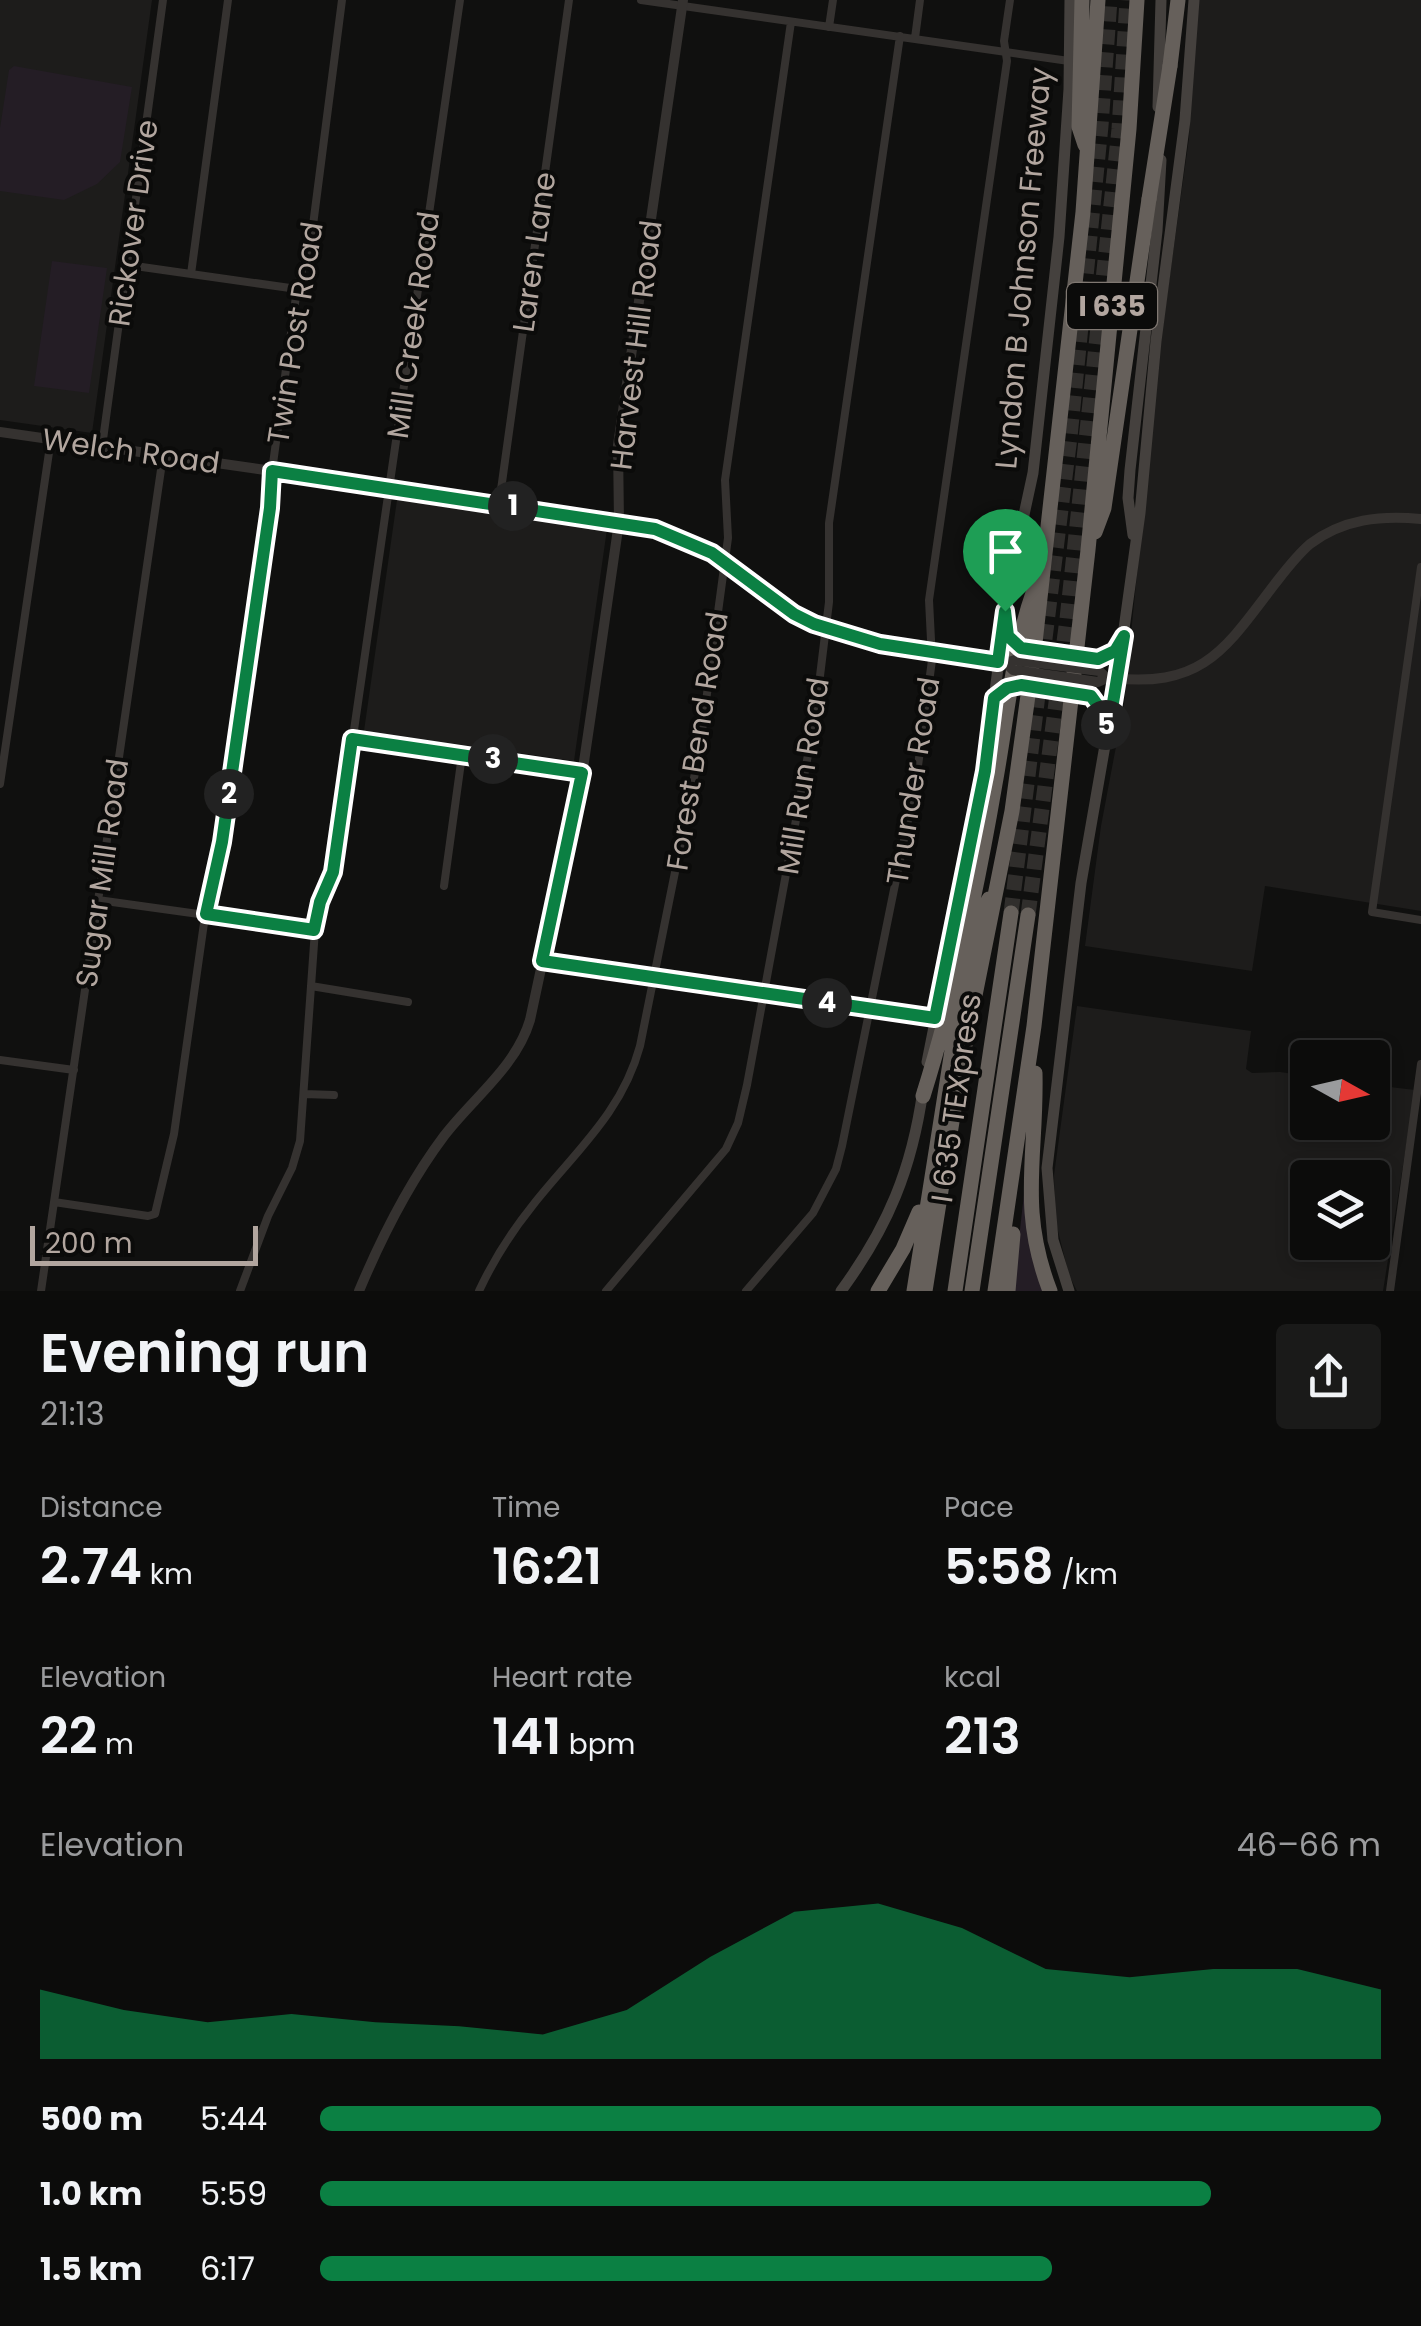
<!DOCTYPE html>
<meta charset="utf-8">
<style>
:root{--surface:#0c0c0b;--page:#1a1a19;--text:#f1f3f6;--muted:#9a9b9d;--line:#2c2c2c;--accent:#0b8043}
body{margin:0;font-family:Poppins,sans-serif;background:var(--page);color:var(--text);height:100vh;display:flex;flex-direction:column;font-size:38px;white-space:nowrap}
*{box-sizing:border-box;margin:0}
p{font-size:32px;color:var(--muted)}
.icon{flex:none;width:55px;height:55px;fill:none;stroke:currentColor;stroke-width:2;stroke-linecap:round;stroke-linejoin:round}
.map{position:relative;height:1291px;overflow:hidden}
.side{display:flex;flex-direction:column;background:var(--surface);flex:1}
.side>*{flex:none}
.needle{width:65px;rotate:98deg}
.fabs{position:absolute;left:1290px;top:1040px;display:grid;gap:20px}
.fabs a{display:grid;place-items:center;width:100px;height:100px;border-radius:10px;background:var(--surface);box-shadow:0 5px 15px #0003,0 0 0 2px var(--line);font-size:50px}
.scale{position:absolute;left:30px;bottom:25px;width:228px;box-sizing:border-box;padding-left:10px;border:5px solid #b2a69f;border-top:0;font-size:28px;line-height:35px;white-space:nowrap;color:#b2a69f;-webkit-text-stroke:8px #0b0b0a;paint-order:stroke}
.pin{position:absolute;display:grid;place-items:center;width:85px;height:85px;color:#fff;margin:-102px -42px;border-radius:50% 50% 50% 0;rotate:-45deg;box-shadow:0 0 10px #0007}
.pin .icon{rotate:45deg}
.km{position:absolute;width:50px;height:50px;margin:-25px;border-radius:50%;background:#222;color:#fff;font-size:28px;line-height:50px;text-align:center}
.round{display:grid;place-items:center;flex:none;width:105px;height:105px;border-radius:10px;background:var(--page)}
.headline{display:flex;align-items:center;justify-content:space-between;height:170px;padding:0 40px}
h1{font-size:55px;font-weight:600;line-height:75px}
.stats{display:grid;grid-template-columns:repeat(3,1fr);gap:15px;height:170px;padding:10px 40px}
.stats div{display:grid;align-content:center}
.stats b{font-size:50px;font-weight:600}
.stats small{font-size:28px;font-weight:400}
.stats p{font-size:28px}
.chart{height:280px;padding:20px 40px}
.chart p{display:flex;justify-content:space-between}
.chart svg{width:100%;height:180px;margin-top:10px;fill:var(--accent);opacity:.7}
ul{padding:0 40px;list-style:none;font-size:32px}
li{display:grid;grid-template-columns:160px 120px 1fr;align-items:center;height:75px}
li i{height:25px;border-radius:12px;background:var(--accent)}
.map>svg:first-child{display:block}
</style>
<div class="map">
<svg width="1421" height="1291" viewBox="0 0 1421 1291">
<rect width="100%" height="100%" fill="#10100f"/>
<path fill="#1d1c1b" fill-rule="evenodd" d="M0,0H152L92,433L0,420Z
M1197,0H1421V911L1265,886L1252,971L1085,946L1101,826L1124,704L1159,353L1189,138Z
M397,500L607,529L574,761L364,731Z
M1077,1006L1251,1031L1246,1069L1252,1073L1280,1072L1307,1076L1308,1122H1372L1373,1085L1415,1090L1383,1291H1077L1069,1275L1055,1219L1054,1175ZM1308,1178H1372V1242H1308Z"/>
<path fill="#241d25" d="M14,66L132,87L120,162L97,184L64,200L0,191V128L9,70Z
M52,261L107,268L89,393L34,386Z
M1024,1194L1044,1291H1013Z"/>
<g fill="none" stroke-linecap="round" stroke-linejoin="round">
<path stroke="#302e2c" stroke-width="15" stroke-dasharray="15 8" stroke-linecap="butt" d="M1011,913L1070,437L1101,126L1110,0
M1028,915L1067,619L1119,129L1127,0"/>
<path stroke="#353230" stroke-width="8" d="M641,0L1069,61
M829,27L833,0
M915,38L920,0
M128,265L297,289
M191,274L228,0
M102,447L163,0
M499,504L569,0
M1421,567L1372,912L1421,920
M352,739L582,773
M0,784L51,439
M444,886L462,755
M98,900L314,930
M542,961L935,1018
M311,986L408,1002
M0,1060L74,1070
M304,1094L334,1095
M54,1202L148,1216L155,1214L174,1134L207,902L222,842L270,508L272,471L297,289L312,233L342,0
M41,1291L163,456
M240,1291L268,1216L292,1168L300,1141L316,916L333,872L336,854L460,0
M479,1291C493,1261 512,1231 533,1205C574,1153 622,1113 640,1046L699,753L728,538L725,480L791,22
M606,1291L726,1149L738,1123L747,1085L815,717L829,602V523L900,36
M746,1291L813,1213L836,1169L842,1146L916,781L932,660L929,600L1007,61L1004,41L1010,0
M1390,1291L1421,1064"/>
<path stroke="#353230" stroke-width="10" d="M0,432L552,511L655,529L712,553L794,614L827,629L880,644L1005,663
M1111,678C1202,688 1224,651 1274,585C1285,571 1296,556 1310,544C1343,519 1381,515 1421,519
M359,1291C382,1236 408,1184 444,1136C473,1098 516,1067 530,1020L581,782L599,660L619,522L618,445L683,0"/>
<path stroke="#45413e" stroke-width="11" d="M1158,107L1161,0
M1133,535L1128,498L1130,470L1157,231L1161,160
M927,1062L985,771L1008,589L1033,473L1059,237L1069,89L1070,0
M841,1291C888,1227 912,1169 923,1090
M1069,1291L1053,1240L1047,1168L1081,883L1119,665L1140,513L1156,341L1185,120L1194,0"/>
<path stroke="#66605b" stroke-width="15" d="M1082,0L1079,127L1085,145
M1170,66L1178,0
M1095,532L1104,508L1149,199
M1035,1073C1037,1156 1018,1208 1050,1291
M923,1096C955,994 977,889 995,784C1007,719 1012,652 1034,590
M878,1291L903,1249L919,1212
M914,1291L957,1019L980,916L989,899
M925,1291L961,1065L1012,811L1034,652L1083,212L1098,0
M955,1291L1011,913
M972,1291L1028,915
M995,1291L1034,1026L1088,550L1129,129L1137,0
M1008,1291L1013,1234"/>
<path stroke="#353230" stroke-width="10" d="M1006,663L1013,670L1098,682L1107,678
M1006,663L1015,660L1099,671L1107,678"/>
<path stroke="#45413e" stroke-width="11" d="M1013,644L1021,648L1103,658
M1007,688C1023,682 1081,690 1096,700"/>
<path stroke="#66605b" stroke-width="15" d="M1149,199L1170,66"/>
</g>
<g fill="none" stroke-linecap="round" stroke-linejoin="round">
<defs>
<path id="route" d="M272,471L655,529L712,553L794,614L814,624L880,644L998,662L1005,611L1008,636L1021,648L1098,659L1115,651L1124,636L1107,739L1104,714L1091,696L1021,685L1007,688L994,698L985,771L935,1018L542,961L582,773L352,739L333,872L320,902L314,930L206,914L222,842L270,508Z"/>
</defs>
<use href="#route" stroke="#fff" stroke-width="20"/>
<use href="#route" stroke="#0b8043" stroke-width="12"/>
</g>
<g text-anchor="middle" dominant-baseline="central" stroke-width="8" stroke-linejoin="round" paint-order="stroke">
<rect fill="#0b0b0a" stroke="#807872" stroke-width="2.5" x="1067" y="283" width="90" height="46" rx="8"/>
<g font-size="28" font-weight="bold" fill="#b2a69f">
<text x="1112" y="306">I 635</text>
</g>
<g font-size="30" fill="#b2a69f" stroke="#0b0b0a">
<text transform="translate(133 223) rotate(-82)">Rickover Drive</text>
<text transform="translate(534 252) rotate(-82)">Laren Lane</text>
<text transform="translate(1023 268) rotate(-85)">Lyndon B Johnson Freeway</text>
<text transform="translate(413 325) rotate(-82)">Mill Creek Road</text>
<text transform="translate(295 333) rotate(-81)">Twin Post Road</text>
<text transform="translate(636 345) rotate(-83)">Harvest Hill Road</text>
<text transform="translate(131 451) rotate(8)">Welch Road</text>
<text transform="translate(697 741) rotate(-81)">Forest Bend Road</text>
<text transform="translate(803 776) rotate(-81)">Mill Run Road</text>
<text transform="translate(913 781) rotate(-81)">Thunder Road</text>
<text transform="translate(102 873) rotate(-82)">Sugar Mill Road</text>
<text transform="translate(956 1098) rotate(-82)">I 635 TEXpress</text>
</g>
</g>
</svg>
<div class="fabs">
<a><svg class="needle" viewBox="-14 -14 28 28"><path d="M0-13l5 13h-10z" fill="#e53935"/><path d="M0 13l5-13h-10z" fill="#9a9b9d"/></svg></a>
<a><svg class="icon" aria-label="layers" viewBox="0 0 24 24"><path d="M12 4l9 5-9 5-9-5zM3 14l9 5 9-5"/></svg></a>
</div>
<div class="scale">200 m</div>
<div class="pin" style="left:1005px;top:611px;background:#1e9e55"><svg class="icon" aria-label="arrive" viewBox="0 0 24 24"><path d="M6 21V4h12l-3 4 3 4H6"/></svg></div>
<b class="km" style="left:513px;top:506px">1</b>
<b class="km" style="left:229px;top:794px">2</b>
<b class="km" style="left:493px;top:759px">3</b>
<b class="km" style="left:827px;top:1003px">4</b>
<b class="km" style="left:1106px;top:725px">5</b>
</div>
<section class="side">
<div class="headline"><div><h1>Evening run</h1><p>21:13</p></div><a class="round"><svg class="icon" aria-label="share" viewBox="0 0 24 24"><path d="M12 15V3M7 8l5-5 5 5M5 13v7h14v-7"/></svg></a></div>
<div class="stats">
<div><p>Distance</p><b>2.74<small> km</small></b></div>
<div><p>Time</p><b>16:21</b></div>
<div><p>Pace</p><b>5:58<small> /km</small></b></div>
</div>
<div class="stats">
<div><p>Elevation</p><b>22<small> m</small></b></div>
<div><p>Heart rate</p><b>141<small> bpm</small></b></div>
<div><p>kcal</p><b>213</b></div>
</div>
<div class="chart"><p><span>Elevation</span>46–66 m</p>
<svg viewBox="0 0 160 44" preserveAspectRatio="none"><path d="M0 44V27L10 32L20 35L30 33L40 35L50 36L60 38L70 32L80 19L90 8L100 6L110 12L120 22L130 24L140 22L150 22L160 27V44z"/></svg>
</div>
<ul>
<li><b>500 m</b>5:44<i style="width:100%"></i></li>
<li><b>1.0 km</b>5:59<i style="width:84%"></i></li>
<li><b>1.5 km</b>6:17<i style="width:69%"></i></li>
</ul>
</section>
